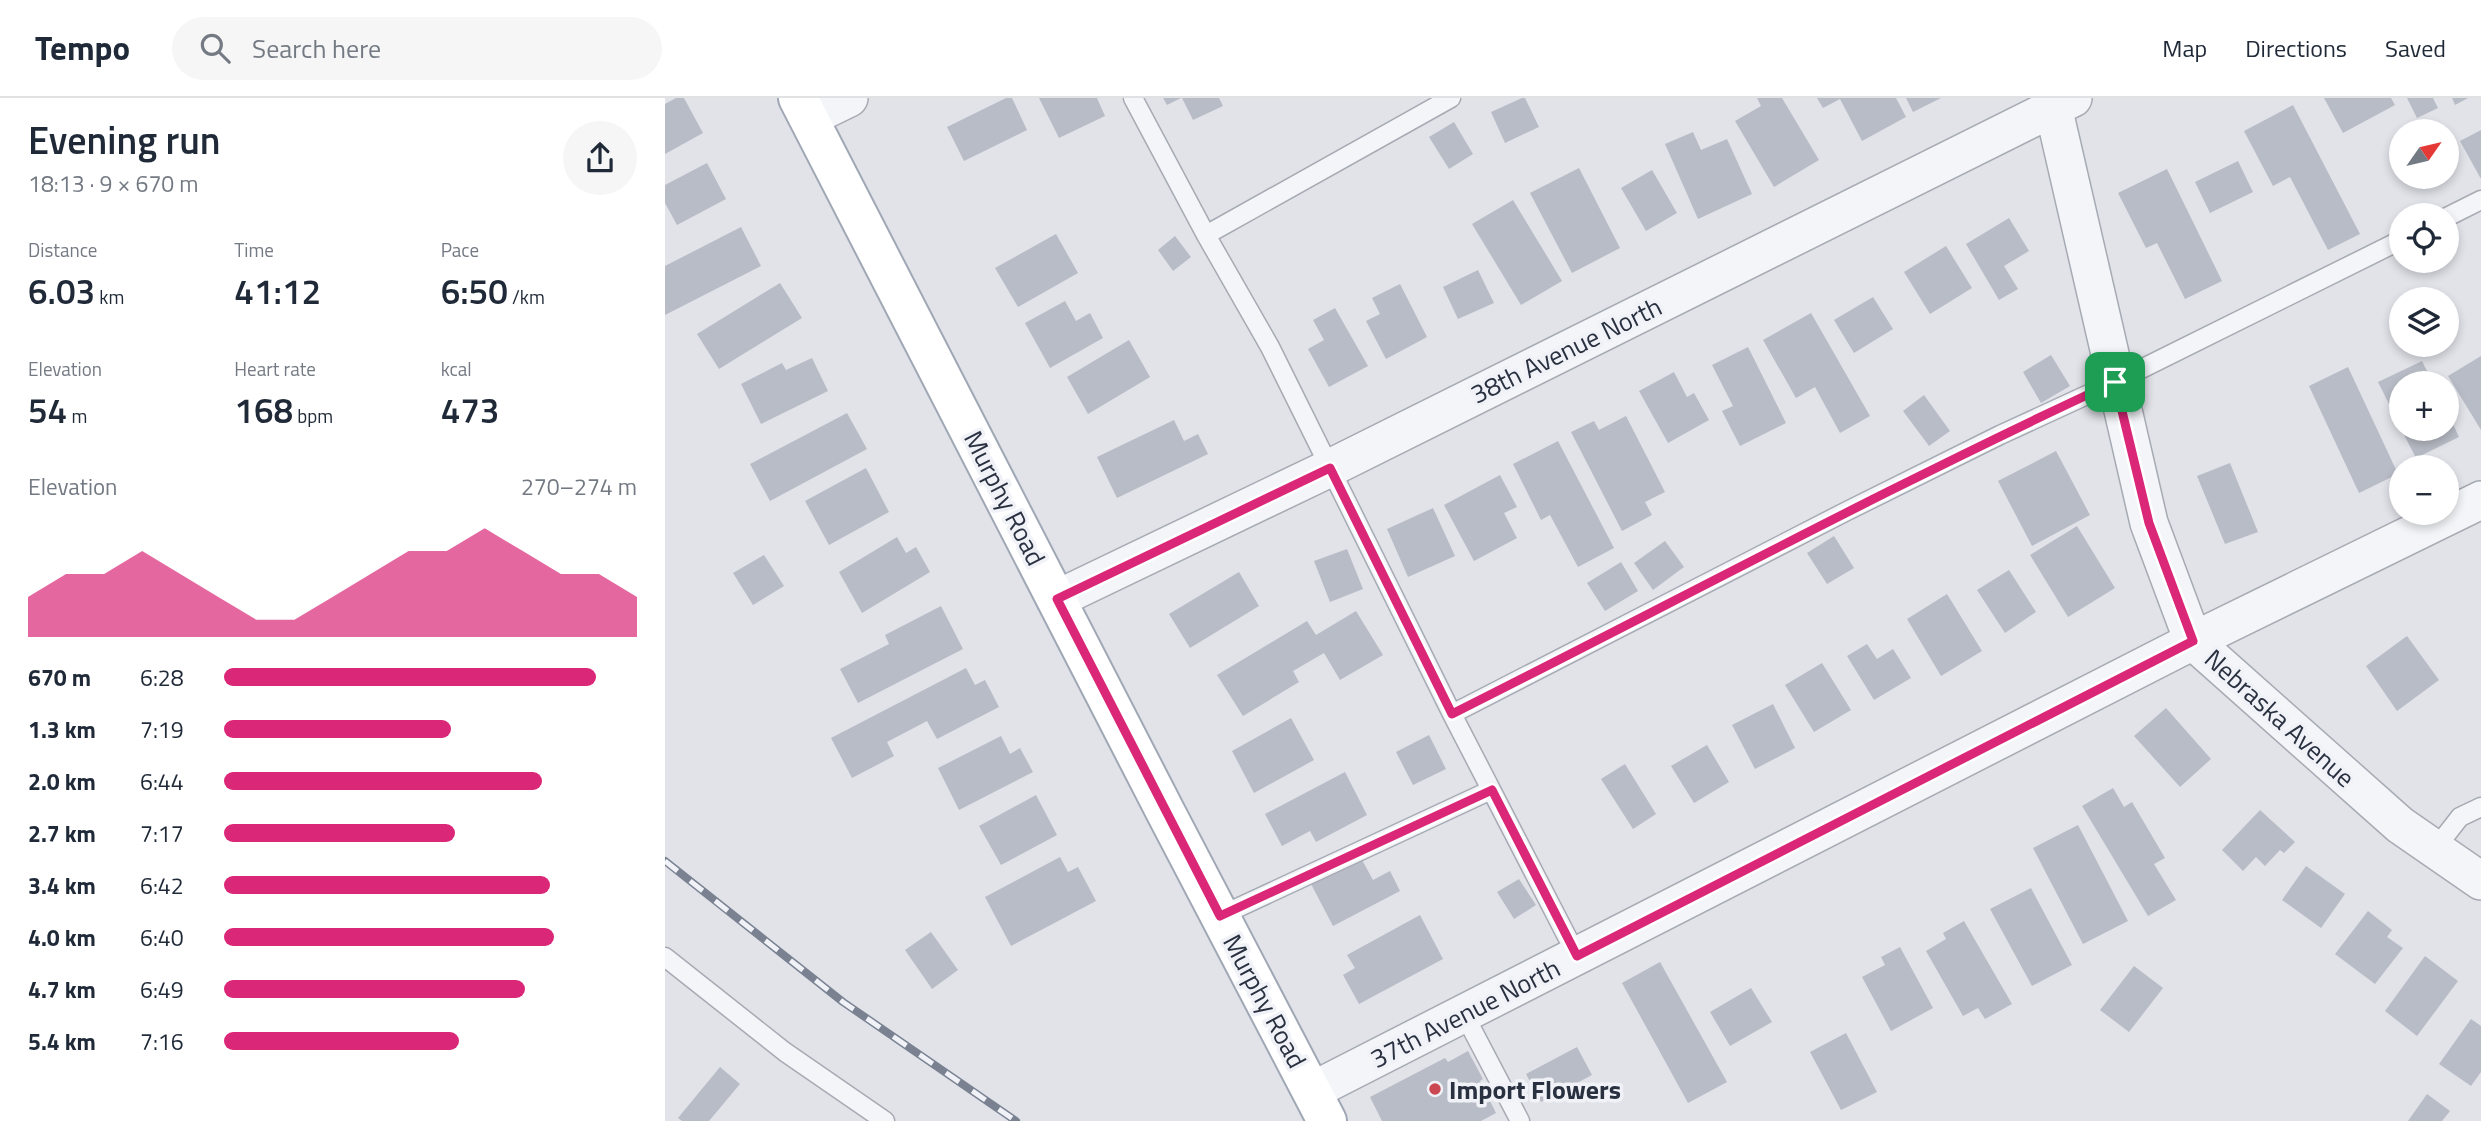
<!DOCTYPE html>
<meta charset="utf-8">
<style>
:root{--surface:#fff;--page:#f6f6f7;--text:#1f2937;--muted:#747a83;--line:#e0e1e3;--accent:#db2777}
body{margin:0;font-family:"Titillium Web",sans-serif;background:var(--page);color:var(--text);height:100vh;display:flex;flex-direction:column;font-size:26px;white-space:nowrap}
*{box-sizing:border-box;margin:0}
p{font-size:23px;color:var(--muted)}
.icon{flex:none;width:38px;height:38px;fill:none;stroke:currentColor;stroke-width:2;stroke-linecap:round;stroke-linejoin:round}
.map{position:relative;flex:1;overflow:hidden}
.details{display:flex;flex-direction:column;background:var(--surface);width:665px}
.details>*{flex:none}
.needle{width:46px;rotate:56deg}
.controls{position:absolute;left:1724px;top:21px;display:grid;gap:14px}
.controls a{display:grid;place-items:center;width:70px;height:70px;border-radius:50%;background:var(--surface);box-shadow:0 4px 10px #0003;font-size:35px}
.pin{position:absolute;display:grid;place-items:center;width:60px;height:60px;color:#fff;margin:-30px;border-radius:14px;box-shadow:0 4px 10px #0006}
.round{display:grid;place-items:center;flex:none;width:74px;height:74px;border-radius:37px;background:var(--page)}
.head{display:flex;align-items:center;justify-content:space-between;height:119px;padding:0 28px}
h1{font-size:38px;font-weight:600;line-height:52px}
.figures{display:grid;grid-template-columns:repeat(3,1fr);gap:10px;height:119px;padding:7px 28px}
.figures div{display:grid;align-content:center}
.figures b{font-size:35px;font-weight:600}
.figures small{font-size:19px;font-weight:400}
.figures p{font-size:19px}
.chart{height:196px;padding:14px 28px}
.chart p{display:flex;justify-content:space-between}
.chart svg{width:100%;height:126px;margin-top:7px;fill:var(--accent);opacity:.7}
ul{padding:0 28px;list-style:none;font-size:23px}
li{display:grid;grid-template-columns:112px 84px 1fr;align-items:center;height:52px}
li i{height:18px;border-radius:9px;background:var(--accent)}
header{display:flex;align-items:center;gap:42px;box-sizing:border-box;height:98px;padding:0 35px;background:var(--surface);border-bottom:2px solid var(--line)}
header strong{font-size:33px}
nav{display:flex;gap:38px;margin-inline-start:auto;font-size:24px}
.search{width:490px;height:63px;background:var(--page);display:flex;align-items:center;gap:18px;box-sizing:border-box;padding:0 24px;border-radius:38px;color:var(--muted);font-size:26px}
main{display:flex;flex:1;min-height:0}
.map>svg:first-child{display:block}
</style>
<header>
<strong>Tempo</strong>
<div class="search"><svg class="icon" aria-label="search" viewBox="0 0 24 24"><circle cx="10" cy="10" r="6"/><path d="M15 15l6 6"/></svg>Search here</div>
<nav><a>Map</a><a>Directions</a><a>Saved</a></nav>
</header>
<main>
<section class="details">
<div class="head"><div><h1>Evening run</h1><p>18:13 · 9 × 670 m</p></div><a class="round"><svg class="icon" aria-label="share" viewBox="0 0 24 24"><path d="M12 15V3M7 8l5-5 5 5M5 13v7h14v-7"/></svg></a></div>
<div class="figures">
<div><p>Distance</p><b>6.03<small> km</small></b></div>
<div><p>Time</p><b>41:12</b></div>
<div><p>Pace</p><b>6:50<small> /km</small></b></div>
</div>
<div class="figures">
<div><p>Elevation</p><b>54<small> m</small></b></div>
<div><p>Heart rate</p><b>168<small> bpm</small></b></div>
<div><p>kcal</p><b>473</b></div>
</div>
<div class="chart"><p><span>Elevation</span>270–274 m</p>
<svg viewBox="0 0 160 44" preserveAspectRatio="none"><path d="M0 44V30L10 22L20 22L30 14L40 22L50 30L60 38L70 38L80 30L90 22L100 14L110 14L120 6L130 14L140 22L150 22L160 30V44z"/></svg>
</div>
<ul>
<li><b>670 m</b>6:28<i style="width:90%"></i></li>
<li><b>1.3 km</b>7:19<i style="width:55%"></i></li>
<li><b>2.0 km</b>6:44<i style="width:77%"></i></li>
<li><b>2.7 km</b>7:17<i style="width:56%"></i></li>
<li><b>3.4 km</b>6:42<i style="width:79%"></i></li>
<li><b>4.0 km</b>6:40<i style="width:80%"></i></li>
<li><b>4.7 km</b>6:49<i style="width:73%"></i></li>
<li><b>5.4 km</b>7:16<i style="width:57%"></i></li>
</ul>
</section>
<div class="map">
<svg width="1816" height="1023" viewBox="0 0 1816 1023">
<rect width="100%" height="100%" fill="#e1e3e9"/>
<path fill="#b8bcc6" d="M11,0H19L38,35L0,56V6Z
M341,0H347L362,32L299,63L282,29Z
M374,0H432L440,18L394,40Z
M498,0H516L502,7Z
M517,0H554L558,8L528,22Z
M857,0H860L874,29L840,45L826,14Z
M1092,0H1117L1154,62L1109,89L1070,23L1096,8Z
M1152,0H1231L1241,19L1197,43L1175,1L1158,10Z
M1241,0H1276L1248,14Z
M1659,0H1726L1730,7L1678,35Z
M1742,0H1768L1773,10L1752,20Z
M1787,0H1803L1790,7Z
M1628,7L1695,136L1663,152L1625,79L1608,88L1579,33Z
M789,24L808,56L784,71L764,39Z
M1816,32V81L1795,43Z
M1028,34L1036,52L1062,41L1087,96L1033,121L1000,46Z
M1573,63L1588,94L1545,115L1530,84Z
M42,65L61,101L12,127L0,105V87Z
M914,70L955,150L907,175L865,95Z
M1502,71L1557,183L1520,201L1492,145L1481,150L1453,95Z
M987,72L1012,115L981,133L956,90Z
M848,102L897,183L856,207L807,126Z
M1344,120L1364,153L1339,168L1353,191L1334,202L1301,146Z
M76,129L96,168L0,217V168Z
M391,136L413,175L353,209L330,170Z
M510,138L526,159L508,173L493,152Z
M1281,148L1307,190L1265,216L1239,174Z
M813,172L829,205L793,221L778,189Z
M115,185L137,220L54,271L32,236Z
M735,186L762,239L721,261L701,223L715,216L707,200Z
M1208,199L1228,231L1189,255L1169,222Z
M400,203L411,223L425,215L438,240L385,270L360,225Z
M670,210L703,268L664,289L643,251L659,242L648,222Z
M1146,215L1205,318L1175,335L1150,289L1131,300L1098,242Z
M464,242L485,279L423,316L402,279Z
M1083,249L1121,325L1075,348L1057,313L1068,308L1047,267Z
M1386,257L1405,288L1376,305L1358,274Z
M1816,258V332L1783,278Z
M147,260L163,293L96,326L76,286L117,265L121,272Z
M1757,263L1768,285H1736V330L1713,284Z
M1683,269L1733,376L1694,395L1644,288Z
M1009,274L1022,299L1029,295L1044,322L1003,345L974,293Z
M1259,297L1285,333L1264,348L1238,313Z
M1782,313L1794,339L1751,360L1736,331H1782Z
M182,315L202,351L105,403L85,366Z
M961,318L1000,394L980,404L987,417L957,433L906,334L929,323L934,332Z
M509,322L519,343L533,336L543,356L452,400L432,359Z
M893,343L949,450L913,469L885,417L876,422L848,366Z
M1391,353L1425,417L1367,448L1333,383Z
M1565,365L1593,434L1560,446L1532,378Z
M201,370L224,414L164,447L140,403Z
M835,377L852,409L839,415L852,440L809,463L779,407Z
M768,410L790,458L743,479L722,431Z
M1412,428L1450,490L1403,519L1365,457Z
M1169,438L1189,470L1162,486L1142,455Z
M232,439L241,455L251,449L265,474L197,515L174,474Z
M1000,443L1019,469L988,492L969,465Z
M682,451L698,491L665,504L649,463Z
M99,457L119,488L88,507L68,475Z
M956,464L973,493L940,513L922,485Z
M1344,472L1371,514L1340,535L1312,492Z
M574,474L594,508L525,550L504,516Z
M1282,496L1317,553L1276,578L1242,521Z
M276,508L298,551L193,605L175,571L224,546L220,537Z
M691,513L718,557L675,582L659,555L628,573L634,584L578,618L552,577L642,523L651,537Z
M1742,538L1774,582L1732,613L1701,568Z
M1202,546L1212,561L1228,551L1246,580L1209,602L1182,558Z
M1157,565L1186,612L1149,634L1120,587Z
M301,570L310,587L320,582L334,609L272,641L262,623L222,644L229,658L187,680L166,640Z
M1108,606L1130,650L1090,671L1067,627Z
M1501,610L1546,661L1515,689L1469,638Z
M626,620L649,662L589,695L567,653Z
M764,637L781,671L748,687L731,654Z
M336,638L345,656L355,650L368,674L294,712L273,670Z
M1042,647L1064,684L1029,705L1006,668Z
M960,666L991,716L968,731L936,681Z
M680,674L702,717L651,744L645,733L617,748L600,716Z
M1448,690L1459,709L1467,704L1500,760L1489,766L1511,802L1483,818L1417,708Z
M371,697L392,737L336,767L314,728Z
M1595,712L1630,744L1619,755L1615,752L1600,768L1591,759L1578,773L1557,752Z
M1413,727L1463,823L1418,846L1368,750Z
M395,759L403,774L413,769L431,803L346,848L320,799Z
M696,760L708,782L725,773L735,793L668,828L646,786Z
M1641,768L1680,796L1656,830L1617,802Z
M854,781L871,807L849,821L832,794Z
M1366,790L1407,867L1367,888L1325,811Z
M1703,813L1727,832L1722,839L1738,850L1710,886L1670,856Z
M755,817L778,861L694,906L678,877L690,870L682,857Z
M1299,823L1347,906L1320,921L1313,910L1298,918L1261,853L1281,841L1278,835Z
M266,834L293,872L267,891L240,852Z
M1235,849L1268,910L1226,933L1197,879L1220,867L1216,859Z
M1760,858L1793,883L1752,938L1720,913Z
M995,864L1062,984L1023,1005L957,885Z
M1469,868L1498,890L1464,934L1435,912Z
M1086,890L1107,924L1065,948L1045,914Z
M1806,921L1816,928V974L1806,988L1774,966Z
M1181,935L1212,994L1176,1012L1145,954Z
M912,949L927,977L876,1004L861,976Z
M803,953L818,981L815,983L831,1015L816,1023H717L705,999L780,960L783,964Z
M55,969L75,986L44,1023H17L13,1020Z
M1762,996L1785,1013L1777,1023H1743Z"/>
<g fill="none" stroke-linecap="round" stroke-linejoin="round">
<defs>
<path id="lane" d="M468,0L541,137L605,249L787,616L912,858
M1782,119L1816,102
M541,137L786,0
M787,616L1182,413L1335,337L1450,284L1736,142
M1770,751L1795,719L1816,709
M555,818L826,692
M0,859L120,954L220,1023
M799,916L855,1023"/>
<path id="street" d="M1386,0L1484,425L1528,543L1735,727L1816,783
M143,20L184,0
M392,501L665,370L1408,0
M647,993L1528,543L1816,402"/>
<path id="primary" d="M133,0L500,713L662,1023"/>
</defs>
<use href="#lane" stroke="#a6aab3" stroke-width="21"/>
<use href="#street" stroke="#a6aab3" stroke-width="40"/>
<use href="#primary" stroke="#a0a7b5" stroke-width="42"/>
<use href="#lane" stroke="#f3f5f8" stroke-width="18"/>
<use href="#street" stroke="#f3f5f8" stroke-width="37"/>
<use href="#primary" stroke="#fff" stroke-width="38"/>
<defs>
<path id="rail" d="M0,763L178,904L351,1023"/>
</defs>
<use href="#rail" stroke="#7a8292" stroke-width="8"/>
<use href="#rail" stroke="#f0f2f7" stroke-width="5" stroke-dasharray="16" stroke-linecap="butt"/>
</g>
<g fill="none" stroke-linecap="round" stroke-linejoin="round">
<defs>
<path id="route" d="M1450,284L1484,425L1528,543L912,858L827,692L555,818L392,501L665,370L787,616C1008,505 1225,388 1450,284Z"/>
</defs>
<use href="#route" stroke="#fff" stroke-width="14"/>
<use href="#route" stroke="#db2777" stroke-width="9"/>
</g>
<circle fill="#cb4853" stroke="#f0f2f7" stroke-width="2.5" cx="770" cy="991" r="7"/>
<g text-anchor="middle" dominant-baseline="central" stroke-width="7" stroke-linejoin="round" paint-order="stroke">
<g font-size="26" fill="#293040" stroke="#f0f2f7">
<text transform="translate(901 252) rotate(-26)">38th Avenue North</text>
<text transform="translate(340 400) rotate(63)">Murphy Road</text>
<text transform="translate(1615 620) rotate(42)">Nebraska Avenue</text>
<text transform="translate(600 903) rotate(62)">Murphy Road</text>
<text transform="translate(800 915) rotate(-27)">37th Avenue North</text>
</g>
<g font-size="26" font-weight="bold" fill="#293040" stroke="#f0f2f7" text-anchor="start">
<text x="784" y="991">Import Flowers</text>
</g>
</g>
</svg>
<div class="controls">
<a><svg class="needle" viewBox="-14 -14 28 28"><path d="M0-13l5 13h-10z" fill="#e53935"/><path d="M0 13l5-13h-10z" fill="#747a83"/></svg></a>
<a><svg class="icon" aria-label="locate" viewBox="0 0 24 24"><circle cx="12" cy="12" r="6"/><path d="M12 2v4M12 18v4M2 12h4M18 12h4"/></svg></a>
<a><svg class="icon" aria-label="layers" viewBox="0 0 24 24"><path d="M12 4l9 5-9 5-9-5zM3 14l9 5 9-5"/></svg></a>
<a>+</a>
<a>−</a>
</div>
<div class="pin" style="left:1450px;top:284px;background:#1e9e55"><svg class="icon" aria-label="arrive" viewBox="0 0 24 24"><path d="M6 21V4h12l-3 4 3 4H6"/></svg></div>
</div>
</main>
